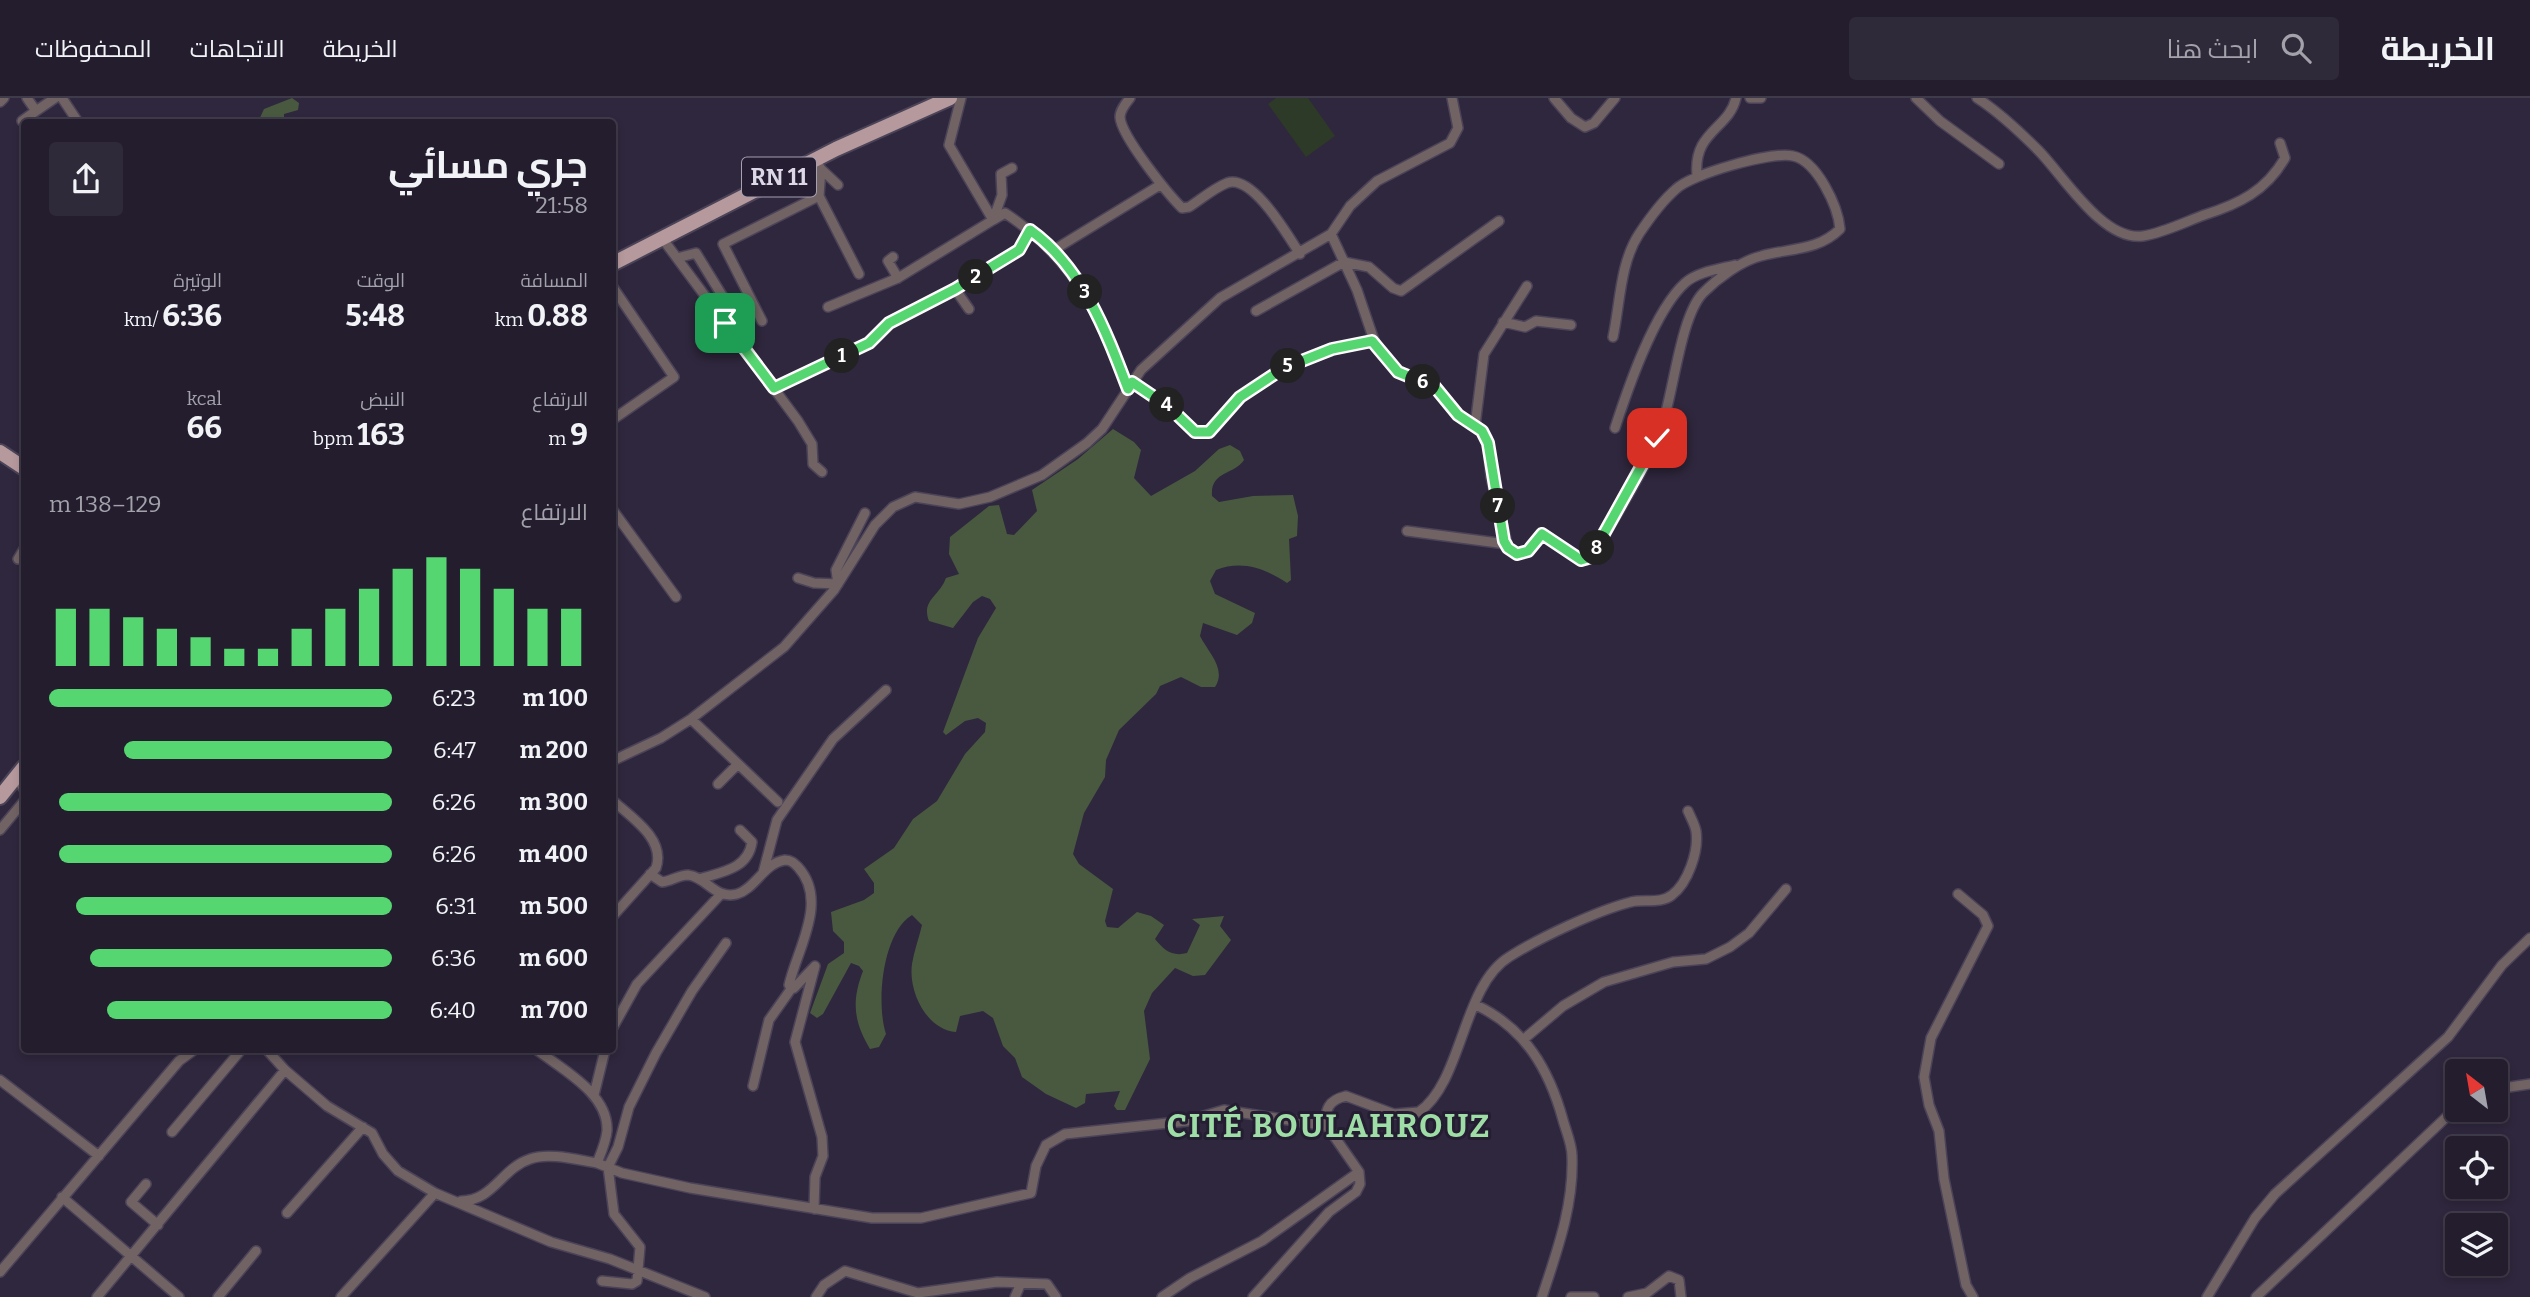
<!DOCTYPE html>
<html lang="ar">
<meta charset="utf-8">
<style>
:root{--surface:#231d2e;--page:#2f2a3a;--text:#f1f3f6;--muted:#a3a2aa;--line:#403b4a;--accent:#55d671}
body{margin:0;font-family:Bitter,Cairo,serif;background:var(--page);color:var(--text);direction:rtl;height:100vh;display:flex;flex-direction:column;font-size:26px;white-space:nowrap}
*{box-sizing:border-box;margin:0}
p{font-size:23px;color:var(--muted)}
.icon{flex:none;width:38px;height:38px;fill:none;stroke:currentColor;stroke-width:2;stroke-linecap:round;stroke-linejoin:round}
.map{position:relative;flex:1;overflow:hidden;direction:ltr}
.panel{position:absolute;left:21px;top:21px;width:595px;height:934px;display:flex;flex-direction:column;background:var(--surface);border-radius:7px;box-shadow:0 4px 10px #0003,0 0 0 2px var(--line);direction:rtl}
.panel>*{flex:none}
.needle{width:46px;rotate:329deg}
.tools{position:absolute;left:2445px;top:961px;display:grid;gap:14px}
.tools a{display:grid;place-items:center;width:63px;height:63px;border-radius:7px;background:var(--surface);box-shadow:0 4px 10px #0003,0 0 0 2px var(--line);font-size:35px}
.pin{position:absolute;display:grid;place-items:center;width:60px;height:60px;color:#fff;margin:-30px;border-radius:14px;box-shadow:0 4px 10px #0006}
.km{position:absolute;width:35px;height:35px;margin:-18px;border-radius:50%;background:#222;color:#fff;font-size:19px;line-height:35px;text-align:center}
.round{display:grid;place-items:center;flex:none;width:74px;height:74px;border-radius:7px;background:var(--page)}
.head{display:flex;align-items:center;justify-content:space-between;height:119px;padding:0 28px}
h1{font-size:38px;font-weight:700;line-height:52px}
.metrics{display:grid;grid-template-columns:repeat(3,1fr);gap:10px;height:119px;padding:7px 28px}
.metrics div{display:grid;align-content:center}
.metrics b{font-size:30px;font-weight:700}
.metrics small{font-size:19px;font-weight:400}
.metrics p{font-size:19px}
.chart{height:196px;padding:14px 28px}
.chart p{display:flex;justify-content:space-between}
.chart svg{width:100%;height:126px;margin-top:7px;stroke:var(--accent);stroke-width:6}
ul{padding:0 28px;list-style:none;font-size:23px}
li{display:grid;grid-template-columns:112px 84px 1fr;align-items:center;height:52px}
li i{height:18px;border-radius:9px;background:var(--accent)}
header{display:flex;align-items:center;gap:42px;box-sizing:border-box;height:98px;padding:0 35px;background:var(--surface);border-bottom:2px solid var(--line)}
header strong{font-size:33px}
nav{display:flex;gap:38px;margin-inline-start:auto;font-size:24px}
.search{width:490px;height:63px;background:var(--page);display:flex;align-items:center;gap:18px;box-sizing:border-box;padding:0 24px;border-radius:7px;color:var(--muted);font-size:26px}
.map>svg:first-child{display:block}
</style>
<header>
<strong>الخريطة</strong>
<div class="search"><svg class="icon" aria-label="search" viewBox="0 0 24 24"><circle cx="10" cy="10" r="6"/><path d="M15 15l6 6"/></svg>ابحث هنا</div>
<nav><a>الخريطة</a><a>الاتجاهات</a><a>المحفوظات</a></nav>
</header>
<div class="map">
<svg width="2530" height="1199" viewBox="0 0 2530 1199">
<rect width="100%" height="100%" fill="#2f273d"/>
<path fill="#2d3a27" d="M1276,0H1308L1335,38L1306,59L1268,6Z"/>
<path fill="#485940" d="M292,0L299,5L298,12L284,16V24H258L264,11Z
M1113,331L1134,344L1141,352L1134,380L1151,398L1195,373L1219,351L1230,347L1240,353L1244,362C1234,377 1210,373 1212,398L1219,404L1253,398L1293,397L1298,418L1297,438L1289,441L1291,482L1287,485C1265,470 1241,462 1216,472L1210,483L1215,496L1255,515L1252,525L1237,537L1203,525L1200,538C1208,554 1227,571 1215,589H1201L1181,579L1160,588L1156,596L1119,632L1106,662L1105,679L1084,715L1073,756L1079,766L1113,791L1105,823L1107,829L1118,830L1137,814L1151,818L1164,827L1155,841C1164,852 1172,859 1187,855L1200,827L1192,821L1224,818L1220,828L1231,842L1205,877L1193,878L1175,870L1152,895L1144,913L1150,961L1125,1012H1117L1114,1008L1120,993L1086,996L1085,1005L1076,1010L1046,996L1022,979L1015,960L1003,948L993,920L983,913L960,918L956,934C927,932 908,894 912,866C914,853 919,840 922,827L912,817C882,835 876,906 886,936L879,949L870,951C854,924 851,904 863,873L859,868L851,865L823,916L817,920L810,915L828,866L844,855V844L833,833L831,814L864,802L874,795V785L864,771L894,750L913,721L937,703L965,656L985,634L986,625L978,620L965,623L946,637L943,634L978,540L996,510L990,501L982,498L973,504L953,530L929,523C921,502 939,499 946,480L959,476L949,456L950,439L989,408L999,407L1007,436L1014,437L1037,413L1032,392L1078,361Z"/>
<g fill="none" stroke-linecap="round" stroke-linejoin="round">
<defs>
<path id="street" d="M27,0L36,13L55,0
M62,0L78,24
M961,0L949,47L993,122L1005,115C1076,162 1098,214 1128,291
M1130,0C1126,5 1120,12 1120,19C1121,38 1168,96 1182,110L1189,109C1200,102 1214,90 1227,85C1253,76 1288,138 1300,156
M1554,0L1571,20L1585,29L1594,25L1615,0
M1750,0H1761
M1916,0L1940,23L1999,66
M1977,0C1999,14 2019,33 2038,52C2063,77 2103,144 2143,138C2163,135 2185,124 2204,117C2239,106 2266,93 2285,60L2280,45
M0,4L4,0
M22,23L36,13
M815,61L821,71L838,87
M1697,77C1693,33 1729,31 1736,0
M819,98L821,71
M1331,136L1357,192L1377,251L1398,274L1435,289L1458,317L1479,330L1487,340L1491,379L1508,450L1517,456L1528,453L1543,436L1579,461L1586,462L1595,454C1616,416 1642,377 1659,337C1673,303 1679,220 1703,195C1718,180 1741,163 1761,158C1790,150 1818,153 1840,131C1838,108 1817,63 1793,58C1772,53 1692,76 1676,91C1662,103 1649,121 1639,136C1620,165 1620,206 1613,239
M662,140L798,323L812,346L813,366L822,374
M1052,153L1160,87
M893,159L888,163L898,180
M677,160L696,155L731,212
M612,188L674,279L612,322
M955,191L969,211
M828,209L898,180L993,122L1002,97L1001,76L1012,70
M1256,213L1344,164L1369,169L1393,190L1401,193L1499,123
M762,223L723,146L819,98L859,176
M1503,224L1525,229L1536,223L1571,227
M1132,284L1169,309L1195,334C1216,337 1225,312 1239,300C1278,267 1322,252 1372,243
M773,290L869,245L889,225L955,191L1019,152L1030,132
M1475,328L1484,256L1527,188
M1615,330C1628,290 1654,213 1685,185C1697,174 1719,171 1735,167
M612,411L676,499
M1407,433L1506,446
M18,461L24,451
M798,480L814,485L838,486L836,472L865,415
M691,621L778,704
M612,663L661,640L691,621L784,549L834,492L875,427L893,409L915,399L959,406L990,399L1042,377L1087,345L1102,331L1141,272L1220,200L1331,136L1350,108L1377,83L1450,45L1458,30L1452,0
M16,679L24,691
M718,686L738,666
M612,702C631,719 666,741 656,770L612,819
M0,732L24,703
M763,775L777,722L833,641L886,592
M650,776L662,784C671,783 679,777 688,777C707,779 715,802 737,796C755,791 764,765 785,762C791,762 794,765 798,769C829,803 797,851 789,887L794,890L815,868L795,944L822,1039L823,1058L815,1079L814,1111
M699,781C722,774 748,771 752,744L740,732
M1958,796L1983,817L1988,828L1931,940L1924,979L1929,1007L1939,1033L1944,1081L1966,1187L1973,1199
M1476,907C1525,930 1549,971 1563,1022C1566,1033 1572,1046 1572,1058C1574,1107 1557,1153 1542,1199
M612,931L637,886L721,796
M1524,941L1563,908L1604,884L1673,864L1706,861L1730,849L1749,835L1786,791
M267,952L285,972L327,1008L372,1035L383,1056L398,1073L435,1095L551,1144L610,1161L705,1199
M0,982L99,1058
M753,988L769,922L791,891
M2496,991L2530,986
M594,997L605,952
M1327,1028C1324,1011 1329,1002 1346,998L1394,1016L1419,1014C1463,983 1462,888 1509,859C1539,840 1596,813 1631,804C1644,801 1661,806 1672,797C1688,785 1699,753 1696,733C1695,727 1691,720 1688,713
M172,1034L241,952
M597,1065L622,1075L690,1090L872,1120H921L1031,1095L1036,1068L1046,1047L1065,1036L1187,1023L1224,1012L1327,1028L1359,1074
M146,1086L131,1104L158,1127
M62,1099L179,1199
M461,1103C493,1103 502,1070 530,1061C549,1054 578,1062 597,1065C601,1055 606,1044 607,1033C609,996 563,972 537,952
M287,1115L363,1029
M0,1174L179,963L194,952
M602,1183L632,1186L637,1183L640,1149L614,1116L608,1069L618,1049L629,1009L656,955L692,893L726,845
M97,1199L285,972
M218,1199L256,1153
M341,1199L435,1095
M816,1199L824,1187L845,1173L918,1195L997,1184L1047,1186L1056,1199
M1015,1199L1021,1185
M1162,1199L1190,1180L1262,1143L1359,1074L1360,1086L1356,1094L1329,1114L1253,1199
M1571,1199H1594
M1628,1199L1647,1195L1669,1178L1679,1182L1681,1199
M2207,1199L2255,1120L2275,1096L2448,939L2502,867L2530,840
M2256,1199L2457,1009"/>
<path id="primary" d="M612,166L836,51L950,0
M0,354L24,370
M0,699L24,669"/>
</defs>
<use href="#street" stroke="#4b4358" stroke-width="12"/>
<use href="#primary" stroke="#4b4358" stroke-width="18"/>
<use href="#street" stroke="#716364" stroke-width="9"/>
<use href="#primary" stroke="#b6999c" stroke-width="14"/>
</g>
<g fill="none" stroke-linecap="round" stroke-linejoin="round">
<defs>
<path id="route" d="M725,225L774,290L869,245L889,225L955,191L1019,152L1030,132C1082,169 1106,233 1128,291L1132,284L1169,309L1195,334H1209L1240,299L1284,270L1332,251L1372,243L1398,274L1435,289L1458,317L1482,333L1488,345L1504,443L1508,450L1517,456L1528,453L1542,436L1581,462L1591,459L1657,340"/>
</defs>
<use href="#route" stroke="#fff" stroke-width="14"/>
<use href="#route" stroke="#55d671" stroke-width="9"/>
</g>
<g text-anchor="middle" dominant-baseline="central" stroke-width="6" stroke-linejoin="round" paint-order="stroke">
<rect fill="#251d32" stroke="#a6a0b1" stroke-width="2" x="742" y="59.5" width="74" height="39" rx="5"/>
<g font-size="23" font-weight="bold" fill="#ddd8e7">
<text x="779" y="79">RN 11</text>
</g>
<g font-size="32" font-weight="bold" letter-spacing="2" fill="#9edea6" stroke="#251d32">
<text x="1329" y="1028">CITÉ BOULAHROUZ</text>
</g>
</g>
</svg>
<div class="tools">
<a><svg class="needle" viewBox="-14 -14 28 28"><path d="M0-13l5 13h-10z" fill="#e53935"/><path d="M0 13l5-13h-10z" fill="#a3a2aa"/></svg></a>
<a><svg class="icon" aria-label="locate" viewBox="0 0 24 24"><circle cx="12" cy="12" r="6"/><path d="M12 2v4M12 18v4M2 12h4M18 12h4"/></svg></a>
<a><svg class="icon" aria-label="layers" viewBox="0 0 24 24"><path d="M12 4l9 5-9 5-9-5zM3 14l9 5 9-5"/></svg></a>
</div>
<div class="pin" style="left:725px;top:225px;background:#1e9e55"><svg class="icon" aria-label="arrive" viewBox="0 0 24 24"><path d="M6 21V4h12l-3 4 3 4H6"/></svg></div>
<div class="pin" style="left:1657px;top:340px;background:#d93025"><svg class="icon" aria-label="check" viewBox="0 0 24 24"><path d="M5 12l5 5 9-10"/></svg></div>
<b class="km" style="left:842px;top:258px">1</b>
<b class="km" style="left:976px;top:179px">2</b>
<b class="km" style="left:1085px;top:194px">3</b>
<b class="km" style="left:1167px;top:307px">4</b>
<b class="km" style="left:1288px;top:268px">5</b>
<b class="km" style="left:1423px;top:284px">6</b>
<b class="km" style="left:1498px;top:408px">7</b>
<b class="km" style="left:1597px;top:450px">8</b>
<section class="panel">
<div class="head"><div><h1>جري مسائي</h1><p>21:58</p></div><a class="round"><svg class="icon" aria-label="share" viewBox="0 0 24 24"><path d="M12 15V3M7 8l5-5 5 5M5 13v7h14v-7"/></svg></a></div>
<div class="metrics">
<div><p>المسافة</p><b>0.88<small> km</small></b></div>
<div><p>الوقت</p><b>5:48</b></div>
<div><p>الوتيرة</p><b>6:36<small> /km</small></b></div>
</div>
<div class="metrics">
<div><p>الارتفاع</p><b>9<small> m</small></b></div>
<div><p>النبض</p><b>163<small> bpm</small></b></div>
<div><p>kcal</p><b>66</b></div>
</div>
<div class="chart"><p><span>الارتفاع</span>129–138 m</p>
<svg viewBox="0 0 160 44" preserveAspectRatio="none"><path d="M5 44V24M15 44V24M25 44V27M35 44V31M45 44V34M55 44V38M65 44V38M75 44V31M85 44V24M95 44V17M105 44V10M115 44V6M125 44V10M135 44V17M145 44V24M155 44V24"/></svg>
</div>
<ul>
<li><b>100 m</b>6:23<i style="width:100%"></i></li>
<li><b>200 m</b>6:47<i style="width:78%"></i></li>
<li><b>300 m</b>6:26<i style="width:97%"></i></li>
<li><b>400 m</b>6:26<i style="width:97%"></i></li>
<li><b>500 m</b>6:31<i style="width:92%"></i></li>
<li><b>600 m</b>6:36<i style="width:88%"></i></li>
<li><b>700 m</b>6:40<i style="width:83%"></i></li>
</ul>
</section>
</div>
